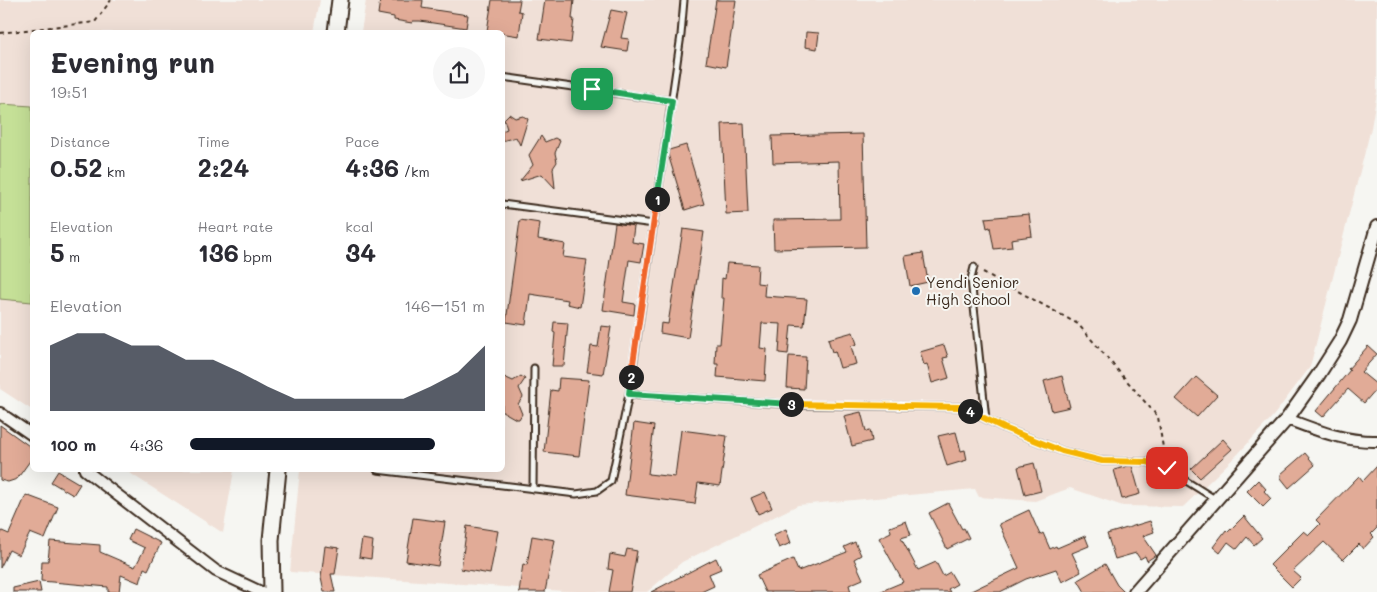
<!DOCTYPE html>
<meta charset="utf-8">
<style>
:root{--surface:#fff;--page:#f7f7f7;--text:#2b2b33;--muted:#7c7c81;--accent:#111827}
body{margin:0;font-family:Mali,sans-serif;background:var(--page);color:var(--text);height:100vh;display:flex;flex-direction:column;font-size:19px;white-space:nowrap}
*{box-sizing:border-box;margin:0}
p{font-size:16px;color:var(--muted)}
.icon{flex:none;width:28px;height:28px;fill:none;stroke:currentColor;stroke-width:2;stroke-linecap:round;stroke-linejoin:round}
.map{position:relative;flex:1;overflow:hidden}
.panel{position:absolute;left:30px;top:30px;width:475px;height:442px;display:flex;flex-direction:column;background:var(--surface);border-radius:8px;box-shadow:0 5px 20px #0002}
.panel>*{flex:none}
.pin{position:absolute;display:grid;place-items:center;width:42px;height:42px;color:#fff;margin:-21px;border-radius:10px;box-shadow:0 2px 8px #0006}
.km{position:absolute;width:25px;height:25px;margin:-12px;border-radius:50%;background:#222;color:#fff;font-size:14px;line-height:25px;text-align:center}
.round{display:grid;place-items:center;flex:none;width:52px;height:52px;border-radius:26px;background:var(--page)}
.overview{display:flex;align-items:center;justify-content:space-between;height:85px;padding:0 20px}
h1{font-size:28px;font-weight:800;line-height:38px}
.stats{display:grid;grid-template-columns:repeat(3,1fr);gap:8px;height:85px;padding:5px 20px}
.stats div{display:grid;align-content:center}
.stats b{font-size:25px;font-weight:800}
.stats small{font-size:14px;font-weight:400}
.stats p{font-size:14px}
.chart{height:140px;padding:10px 20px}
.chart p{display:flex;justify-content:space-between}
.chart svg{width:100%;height:90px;margin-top:5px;fill:var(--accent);opacity:.7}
ul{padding:0 20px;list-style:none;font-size:16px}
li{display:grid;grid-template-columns:80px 60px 1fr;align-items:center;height:38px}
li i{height:12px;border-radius:6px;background:var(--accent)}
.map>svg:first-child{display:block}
</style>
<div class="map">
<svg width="1377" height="592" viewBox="0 0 1377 592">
<rect width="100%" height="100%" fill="#f6f6f2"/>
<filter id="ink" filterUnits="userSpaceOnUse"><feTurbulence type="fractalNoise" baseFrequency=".02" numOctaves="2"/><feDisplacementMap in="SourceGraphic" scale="10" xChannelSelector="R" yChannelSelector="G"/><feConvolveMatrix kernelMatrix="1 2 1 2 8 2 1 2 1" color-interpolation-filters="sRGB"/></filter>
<g filter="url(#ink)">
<path fill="#f0e0d7" d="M0,0H320L314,32H32V410L0,389Z
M366,0H1377V92L1371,128L1310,367L1274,415L1238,454L1183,507L1123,506L1070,488L1035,501L979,497L975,489L798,505L682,562L647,592H578L290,572L300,470H502V32H361Z
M125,470H234L223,533Z"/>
<path fill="#c5e097" stroke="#80855a" d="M0,104L32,106V302L0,299Z"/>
<path fill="#e1ab97" stroke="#3b2a1e" d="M380,0H423L422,8L468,15L466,28L420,21H413L412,23L394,20V17L378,14Z
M492,0H520L518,11L522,12L519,36L487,31Z
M545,0H574L572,19H574L571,43L539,39Z
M716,0H736L726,67L706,63Z
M611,10L627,13L621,38L629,39L627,51L601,47Z
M806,32L819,33L817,49L805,47Z
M509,114L515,118L523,116L528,119L520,145L516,137L502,141V131L507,129L504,119Z
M744,123L748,213L726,214L722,124Z
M863,134L866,247L774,249L773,220L840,219L839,161L773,163L772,136Z
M541,136L545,142L555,138L560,141L555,153L557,162L553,168L555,188L542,174L520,181L533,165L529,155Z
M686,145L704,204L685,210L668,154L669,150Z
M1029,214L1032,236L1011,239L1012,247L994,249L990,227L987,228L985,218Z
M520,220L540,223L538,239L565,244L563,257L587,260L580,307L567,304L568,300L530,294L526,325L506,322Z
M615,223L634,226L632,242L644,244L641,262L629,260L623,302L635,304L634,315L603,310Z
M683,229L704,232L688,338L660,333L661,323L668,324Z
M923,253L928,282L910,286L905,256Z
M727,263L758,265L757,283L765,284L764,296L807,299L804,326L791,325L788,354L779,353L781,324L762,323L760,348L767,349L765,381L717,377L718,364H715L716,344H720L724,298H721L722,278L725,279Z
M554,322L568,323L564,366H552L555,333L553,332Z
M601,326L611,327L603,374L587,372L591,346L598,347Z
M853,332L857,344L851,346L856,364L840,368L835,351L832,352L828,339Z
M944,345L948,357L943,358L949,378L932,383L927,364L924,365L920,352Z
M1368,346L1377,354L1361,372L1377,385V388L1364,403L1348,389L1323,417L1316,411L1350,370L1348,369Z
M789,356L806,357L804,389L787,388Z
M502,376L513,381L521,376L525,379L519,388L523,397L518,404L522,414L519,419H516L502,411Z
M1062,376L1070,407L1052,411L1044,381Z
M1196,377L1217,395L1197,417L1176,399Z
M559,378L589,380L579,456L544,452L551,390L558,391Z
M861,412L866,431L870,430L872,441L852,446L844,416Z
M634,423L654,426L648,474L675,477L681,430L727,436L720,486L698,483L695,504L625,495Z
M0,425L32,448V458L17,479L8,482L0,480Z
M956,432L961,451L965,450L967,460L947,466L938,436Z
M1223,439L1232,449L1200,478L1191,469Z
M1305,453L1315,465L1289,488L1281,478V474Z
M1034,463L1041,491L1025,495L1018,467Z
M1128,466H1132L1140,494L1122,499L1114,470Z
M1377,466V528L1371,534L1374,537L1363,549L1359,544L1343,560L1324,542L1293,571L1301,578L1292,587L1270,565L1304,531L1309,535L1320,524L1316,520L1359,476L1363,481Z
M58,471L80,484L73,495L51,482Z
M1258,480L1266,489L1264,491L1271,499L1263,507L1247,491Z
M765,492L772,508L758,514L751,498Z
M26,495L58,507L45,539L30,533L19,555L9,550L0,568V536L2,531L9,534Z
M948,503L962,529L964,528L969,538L947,549L929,513Z
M1029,510L1040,535L1043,533L1050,549L1056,546L1057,548L1085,536L1089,546L1072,553L1081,572L1062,582L1056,569L1026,579L1000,592H969L1019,568L999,524Z
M1244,516L1262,538L1254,545L1247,537L1237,549L1228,542L1220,553L1213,547L1226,530L1228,532Z
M413,518L445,522L438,566L406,561Z
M906,521L911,535L901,538L918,570L936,562L943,576L950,572L957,584L948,589L950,592H879L903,582L879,538L891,532L890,527Z
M1150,521L1154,532L1143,536L1156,555L1147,561L1145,556L1140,559L1136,553L1115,559L1107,534Z
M467,526L498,531L490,574L461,569Z
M133,529L161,543L148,570L144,568L140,583L121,575L119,592H108V587L41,581L42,561H48L50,541L100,545V552L135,567L145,548L128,540Z
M786,529L791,543L779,548L773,535Z
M532,536L555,540L545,592H519L523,564L527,565Z
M362,539L373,541L371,559L359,557Z
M855,542L861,555L854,559L863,579L849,585L851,592H765L757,575L793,559L798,571L847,552L844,547Z
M325,546L339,548L335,574H331L335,592H324L321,578Z
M627,549L637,551L630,592H609L613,570L608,569L610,554L625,557Z
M716,558L721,569L709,574L714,586L701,592H651Z
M1105,564L1117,585L1124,592H1085L1078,580Z
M39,582L41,592H13V588Z"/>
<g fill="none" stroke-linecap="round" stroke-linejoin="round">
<defs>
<path id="service" d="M502,77L671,101
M502,204L654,224
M974,267L971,279L986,419
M629,394L801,405L961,407L1004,428L1062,451L1102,461L1147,462L1167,469L1215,499
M377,470L576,494L597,491L611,481L629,394L681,35L684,0
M533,489L534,368"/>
<path id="minor" d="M0,413L32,435
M1287,419C1316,430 1345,442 1377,441
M85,470L216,571L261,592"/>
<path id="tertiary" d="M1135,592L1287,419L1319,374L1340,341L1350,320L1377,227"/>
<path id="secondary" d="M336,32L340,0
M272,592L271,540L278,470"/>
</defs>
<use href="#service" stroke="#3b2a1e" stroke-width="9"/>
<use href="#minor" stroke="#3b2a1e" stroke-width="14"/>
<use href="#tertiary" stroke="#3b2a1e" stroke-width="16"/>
<use href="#secondary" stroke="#3b2a1e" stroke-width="19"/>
<path stroke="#3b2a1e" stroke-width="2" stroke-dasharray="4 4" stroke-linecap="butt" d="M0,33L95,22L111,0
M983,272L1078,324L1158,417L1165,460"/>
<use href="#service" stroke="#f6f6f2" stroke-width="5"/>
<use href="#minor" stroke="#f6f6f2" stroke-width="10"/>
<use href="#tertiary" stroke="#f6f6f2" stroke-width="12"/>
<use href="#secondary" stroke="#f6f6f2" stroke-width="15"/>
</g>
</g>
<g fill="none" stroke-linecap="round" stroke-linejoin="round" filter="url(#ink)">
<defs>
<path id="split-1" d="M592,89L672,101L657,199"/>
<path id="split-2" d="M631,377L657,199"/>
<path id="split-3" d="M631,377L629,394L791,404"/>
<path id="split-4" d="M791,404L960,407L970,411"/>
<path id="split-5" d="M970,411L1004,428L1062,451L1102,461L1147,462L1167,468"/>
</defs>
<use href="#split-1" stroke="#fff" stroke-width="10"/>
<use href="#split-2" stroke="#fff" stroke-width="10"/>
<use href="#split-3" stroke="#fff" stroke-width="10"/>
<use href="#split-4" stroke="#fff" stroke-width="10"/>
<use href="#split-5" stroke="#fff" stroke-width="10"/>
<use href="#split-1" stroke="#22a559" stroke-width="6"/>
<use href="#split-2" stroke="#f0652b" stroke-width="6"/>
<use href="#split-3" stroke="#22a559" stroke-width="6"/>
<use href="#split-4" stroke="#f5b400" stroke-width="6"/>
<use href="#split-5" stroke="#f5b400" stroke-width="6"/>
</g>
<circle fill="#1f6fb2" stroke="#f6f6f2" stroke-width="2" cx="916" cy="291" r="5"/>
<g text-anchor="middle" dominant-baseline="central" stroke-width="4" stroke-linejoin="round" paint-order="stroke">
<g font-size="15" fill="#3b2a1e" stroke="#f6f6f2" text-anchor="start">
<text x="926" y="282">Yendi Senior<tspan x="926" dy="17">High School</tspan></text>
</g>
</g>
</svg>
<div class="pin" style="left:592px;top:89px;background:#1e9e55"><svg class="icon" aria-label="arrive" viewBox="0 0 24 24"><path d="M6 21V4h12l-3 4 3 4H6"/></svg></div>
<div class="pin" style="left:1167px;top:468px;background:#d93025"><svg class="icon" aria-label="check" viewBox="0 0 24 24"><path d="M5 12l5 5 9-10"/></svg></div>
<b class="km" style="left:657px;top:199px">1</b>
<b class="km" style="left:631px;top:377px">2</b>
<b class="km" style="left:791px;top:404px">3</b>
<b class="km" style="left:970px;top:411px">4</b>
<section class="panel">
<div class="overview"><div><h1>Evening run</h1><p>19:51</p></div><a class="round"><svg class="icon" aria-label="share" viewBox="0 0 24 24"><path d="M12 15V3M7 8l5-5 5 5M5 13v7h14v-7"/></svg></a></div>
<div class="stats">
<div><p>Distance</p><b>0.52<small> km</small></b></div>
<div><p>Time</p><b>2:24</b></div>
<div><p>Pace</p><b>4:36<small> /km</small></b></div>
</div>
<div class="stats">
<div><p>Elevation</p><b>5<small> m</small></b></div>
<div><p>Heart rate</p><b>136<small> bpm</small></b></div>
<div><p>kcal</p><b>34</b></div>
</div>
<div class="chart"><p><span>Elevation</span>146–151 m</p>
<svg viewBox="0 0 160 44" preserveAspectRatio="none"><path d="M0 44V12L10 6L20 6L30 12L40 12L50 19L60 19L70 25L80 32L90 38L100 38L110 38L120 38L130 38L140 32L150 25L160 12V44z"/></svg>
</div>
<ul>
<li><b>100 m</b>4:36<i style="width:83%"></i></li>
</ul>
</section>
</div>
